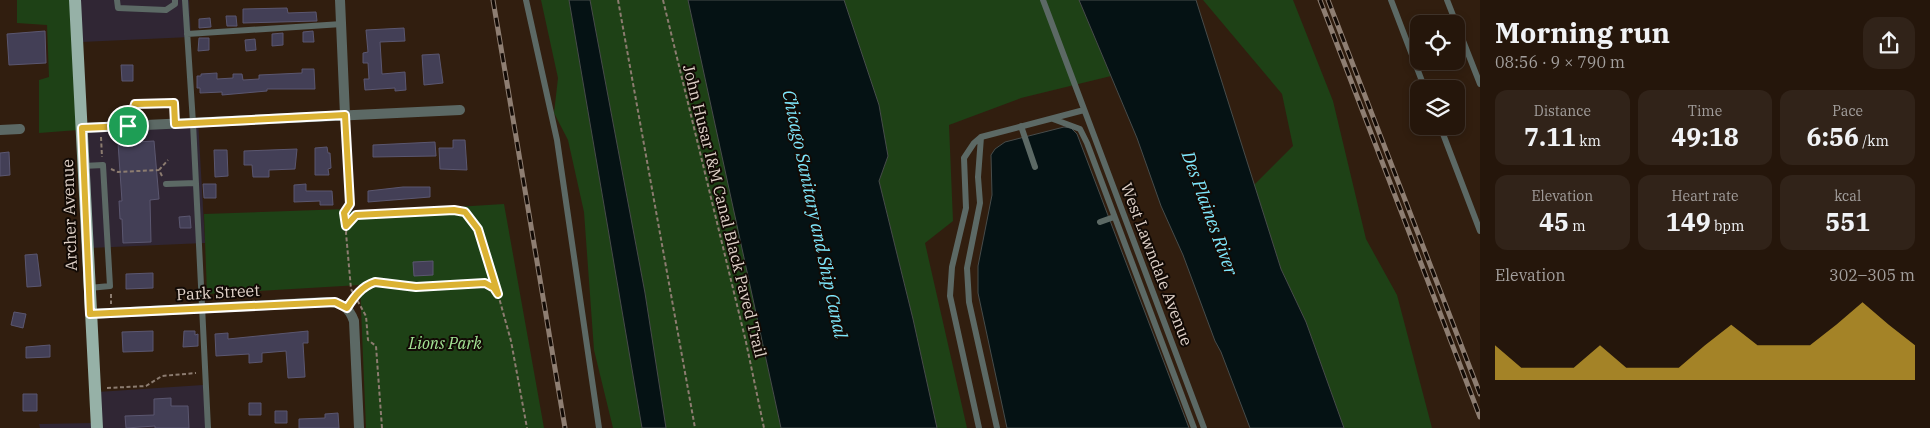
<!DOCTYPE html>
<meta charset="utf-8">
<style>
:root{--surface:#25160b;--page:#312319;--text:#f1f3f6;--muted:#a39f9d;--line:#42352c;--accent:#dbb233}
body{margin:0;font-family:"IBM Plex Serif",serif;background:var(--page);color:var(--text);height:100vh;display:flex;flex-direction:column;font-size:19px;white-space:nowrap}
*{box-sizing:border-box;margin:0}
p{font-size:16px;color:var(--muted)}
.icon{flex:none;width:28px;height:28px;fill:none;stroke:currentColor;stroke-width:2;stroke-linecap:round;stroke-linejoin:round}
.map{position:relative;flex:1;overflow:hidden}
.details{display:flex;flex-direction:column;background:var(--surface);width:450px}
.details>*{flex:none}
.buttons{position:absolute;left:1410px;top:15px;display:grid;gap:10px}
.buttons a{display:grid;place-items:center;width:55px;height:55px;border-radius:10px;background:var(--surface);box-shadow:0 2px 8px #0003,0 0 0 1px var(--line);font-size:25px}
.pin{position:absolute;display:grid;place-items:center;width:42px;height:42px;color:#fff;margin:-21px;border:2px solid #fff;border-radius:50%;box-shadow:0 1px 5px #0007}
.round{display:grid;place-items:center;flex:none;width:52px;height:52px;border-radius:15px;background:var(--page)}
.overview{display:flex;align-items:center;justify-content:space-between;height:85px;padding:0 15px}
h1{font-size:28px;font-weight:700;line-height:38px}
.figures{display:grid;grid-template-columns:repeat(3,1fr);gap:8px;height:85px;padding:5px 15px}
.figures div{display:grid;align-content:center;border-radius:12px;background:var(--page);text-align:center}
.figures b{font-size:25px;font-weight:700}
.figures small{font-size:14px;font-weight:400}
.figures p{font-size:14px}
.chart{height:140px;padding:10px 15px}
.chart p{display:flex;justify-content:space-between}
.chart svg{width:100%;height:90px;margin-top:5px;fill:var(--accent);opacity:.7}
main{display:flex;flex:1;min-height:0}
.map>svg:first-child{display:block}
</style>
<main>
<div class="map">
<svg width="1480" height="428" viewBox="0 0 1480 428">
<rect width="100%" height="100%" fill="#311e0f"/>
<path fill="#302634" d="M78,0H189L191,37L81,42Z
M198,119L205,243L90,248L84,125Z
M203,385L206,428H99L97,392Z
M94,423V428H40L39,424Z"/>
<path fill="#1e4116" d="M17,0H72L78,130L39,133V80L49,77L47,25L17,23Z
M541,0H569L642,428H613L594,350L584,212L568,140L554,113L558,78Z
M590,0H688L781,428H666L645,293Z
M844,0H1079L1111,76L1021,98L949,125L953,221L925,243L967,428H937L913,319L879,181L888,156Z
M1203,0H1293L1333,101L1366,239L1397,295L1432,428H1344L1306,322L1281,269L1254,185L1293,146L1282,94Z
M504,204L544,428H366L360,285L207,294L204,214L346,209L358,213Z"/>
<path fill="#051214" stroke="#474c4b" d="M569,0H590L645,293L666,428H642Z
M688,0H844L879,105L888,156L879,181L913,319L937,428H781Z
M1079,0H1196L1281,269L1306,322L1344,428H1250L1221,352L1215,341L1183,255L1161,206L1137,138Z
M1064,127L1071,128L1077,134L1189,428H1007L978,293V266L992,195L991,155L995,149L1005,142Z"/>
<path fill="#433f56" stroke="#5b5770" d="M287,8L288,13L316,12L317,21L243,23V9Z
M226,16H236L237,26H227Z
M210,18L211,27L199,28V19Z
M404,28L405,41L380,42L382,74L405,72L406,90L395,91V88L365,90L364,79H369L368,63H363V53L368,52L366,30Z
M45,31L46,63L9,65L7,34Z
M313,31L314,42H303V32Z
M283,33V45L272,46V34Z
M199,38H209V50L198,51Z
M255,39L256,50L246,51L245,40Z
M439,54L443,83L424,85L422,55Z
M121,65H133V81H122Z
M302,69H314L315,89H267V91L222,95V92L200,93V88H197V76H201V74L217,73V79L233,78V74H242L243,80L259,79V75L302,73Z
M453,140H465L467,170L440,169L439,148H453Z
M154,141L159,199L150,200L151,242L123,243L122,219H120L119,201H122L118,143Z
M435,142L436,156L373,157V145Z
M327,147L328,153H330L331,168L328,169L329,175H315V148Z
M297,149L295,169L269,170V177H253L252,165H244V151Z
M214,150H227L228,176L215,177Z
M9,152L10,175L0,176V153Z
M203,184H216V198H204Z
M306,184V191H332L333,205H320V201L294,202V185Z
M403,187H430V197L368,202V191Z
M190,216L191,228H180L179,217Z
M37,254L41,286L27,287L25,255Z
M433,261V275L414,276L413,262Z
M153,273V288L126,289V274Z
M14,312L26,314L23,328L11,325Z
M153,331V351L123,352L122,332Z
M184,331H195V335L198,334V346L183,347Z
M308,331V343H303L305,377L288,378L286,351L262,353V362L249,363V354L216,356L215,334L228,333V339Z
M50,345V357L26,358V347Z
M23,394H37V411H23Z
M171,398V406H188L189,428H155V426L126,428L125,416L154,415V399Z
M249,403H261V415H249Z
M275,411H287V423H275Z
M338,413L339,428H299V419L325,418V414Z"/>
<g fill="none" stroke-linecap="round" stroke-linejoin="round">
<path stroke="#8c7c70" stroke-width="2" stroke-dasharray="4 2.5" stroke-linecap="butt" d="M618,0L695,428
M663,0L746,342L764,428
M101,137L102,157
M111,169L118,172L159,170
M162,176L159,170L168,160
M346,210L344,213L346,226
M111,294V304
M498,294L511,341L527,428
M353,300C358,293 365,284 373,283C387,279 399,286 412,287C432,288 482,276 496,290
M107,388L146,386L162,376L196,373
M382,428L376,346L368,340L366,316L351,289L346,233C347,225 349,220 356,215L454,209L465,211L478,229L498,294"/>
<path stroke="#5c6965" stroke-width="6" d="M117,0L118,8L166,10L175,4V0
M185,0L193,123L208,428
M526,0L557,140L599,428
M1043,0L1204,428
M1391,0L1425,89
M1447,0L1480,84
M187,34L342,24
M345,115L350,204
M1053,119L1080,129L1087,143L1194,428
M128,126L135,104L174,103L175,123
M1021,126L1035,167
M1440,126L1480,231
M981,137L978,177L980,203L967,268L969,302L997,428
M83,166L103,165L110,286L89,288
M166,184L196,183
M1100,222L1114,217
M979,428L950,296L952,267L966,208L964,158L974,143L981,137L1084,110"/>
<path stroke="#5c6965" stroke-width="10" d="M340,0L345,115
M82,128L460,110
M0,130L20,129
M90,314L327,302C341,302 349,307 354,321L359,428"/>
<path stroke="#96b1a7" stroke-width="12" d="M75,0L97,428"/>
<defs>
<path id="rail" d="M493,0L565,428
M1320,0L1480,417
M1328,0L1480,394"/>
</defs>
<use href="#rail" stroke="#8e7e72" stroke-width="5"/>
<use href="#rail" stroke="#120a05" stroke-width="3" stroke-dasharray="9" stroke-linecap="butt"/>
</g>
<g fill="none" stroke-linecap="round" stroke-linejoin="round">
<defs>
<path id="route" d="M174,103L175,124L345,115L350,204L344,213L346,226L356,215L454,210L465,212L478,229L498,294L494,288L485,283L416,287L375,282C362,286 354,297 347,308L335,302L90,314L82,128L128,126L135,104Z"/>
</defs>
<use href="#route" stroke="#fff" stroke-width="10"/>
<use href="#route" stroke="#dbb233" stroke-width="6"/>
</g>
<g text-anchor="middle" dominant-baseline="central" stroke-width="4" stroke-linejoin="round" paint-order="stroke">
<g font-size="16" fill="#e1d3ca" stroke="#120a05">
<text transform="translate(725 211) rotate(76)">John Husar I&amp;M Canal Black Paved Trail</text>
<text transform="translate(69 215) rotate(-92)">Archer Avenue</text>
<text transform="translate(1157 264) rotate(69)">West Lawndale Avenue</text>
<text transform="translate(218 292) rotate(-3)">Park Street</text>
</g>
<g font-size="16" font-style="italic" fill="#a5e696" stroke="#120a05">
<text x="445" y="343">Lions Park</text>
</g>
<g font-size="18" font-style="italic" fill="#7fe7fc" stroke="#120a05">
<text transform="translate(1210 213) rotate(70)">Des Plaines River</text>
<text transform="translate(815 214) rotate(78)">Chicago Sanitary and Ship Canal</text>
</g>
</g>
</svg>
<div class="buttons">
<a><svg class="icon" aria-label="locate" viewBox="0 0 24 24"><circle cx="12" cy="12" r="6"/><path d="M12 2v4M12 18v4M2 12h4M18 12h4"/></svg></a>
<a><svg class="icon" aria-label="layers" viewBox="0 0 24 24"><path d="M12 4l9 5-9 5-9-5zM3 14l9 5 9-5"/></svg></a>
</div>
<div class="pin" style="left:128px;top:126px;background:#1e9e55"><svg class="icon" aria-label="arrive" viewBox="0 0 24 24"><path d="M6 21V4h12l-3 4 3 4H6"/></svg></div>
</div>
<section class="details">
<div class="overview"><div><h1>Morning run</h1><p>08:56 · 9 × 790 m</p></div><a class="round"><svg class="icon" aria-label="share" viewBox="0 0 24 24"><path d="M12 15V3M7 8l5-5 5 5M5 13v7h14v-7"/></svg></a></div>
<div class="figures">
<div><p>Distance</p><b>7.11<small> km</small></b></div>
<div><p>Time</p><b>49:18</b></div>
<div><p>Pace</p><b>6:56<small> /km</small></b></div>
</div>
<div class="figures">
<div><p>Elevation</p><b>45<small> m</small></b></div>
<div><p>Heart rate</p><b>149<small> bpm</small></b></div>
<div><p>kcal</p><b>551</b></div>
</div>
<div class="chart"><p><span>Elevation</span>302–305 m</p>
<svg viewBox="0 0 160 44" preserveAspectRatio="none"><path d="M0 44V27L10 38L20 38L30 38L40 27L50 38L60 38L70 38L80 27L90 17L100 27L110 27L120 27L130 17L140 6L150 17L160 27V44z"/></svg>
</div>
</section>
</main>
